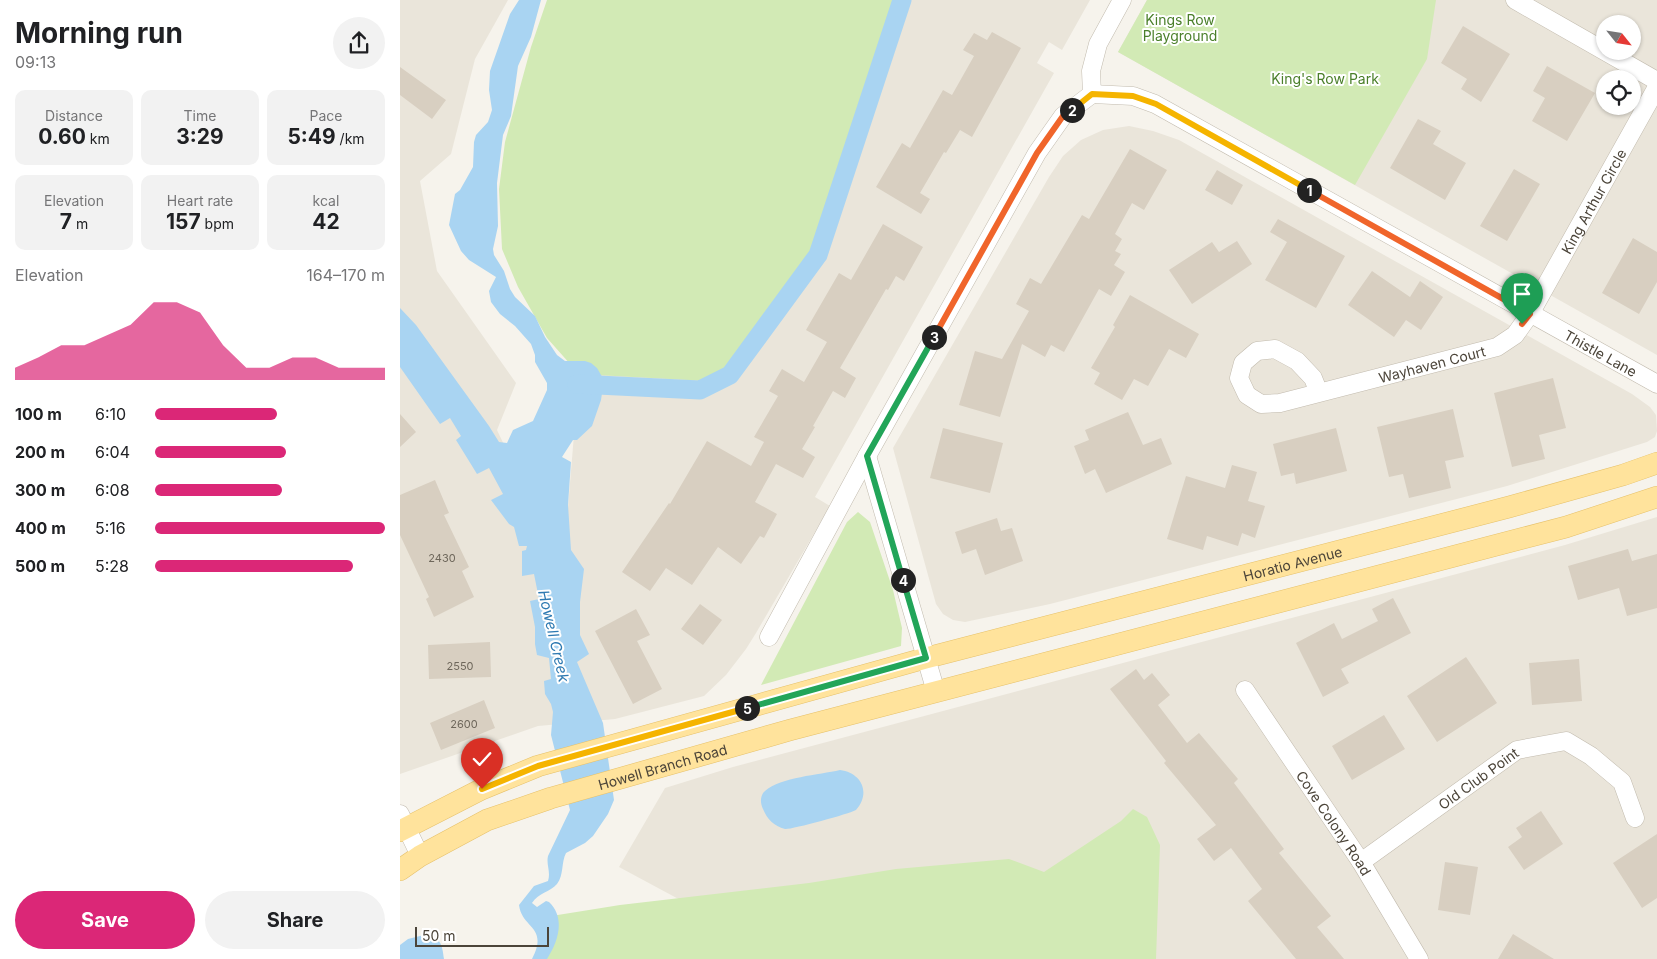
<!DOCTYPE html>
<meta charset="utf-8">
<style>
:root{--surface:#fff;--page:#f2f2f2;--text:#202124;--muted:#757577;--accent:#db2777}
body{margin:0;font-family:Inter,sans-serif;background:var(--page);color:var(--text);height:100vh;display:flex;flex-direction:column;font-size:19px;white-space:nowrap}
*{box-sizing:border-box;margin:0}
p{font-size:16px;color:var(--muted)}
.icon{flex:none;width:28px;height:28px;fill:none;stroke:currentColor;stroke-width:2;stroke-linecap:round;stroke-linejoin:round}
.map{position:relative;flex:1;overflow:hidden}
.sheet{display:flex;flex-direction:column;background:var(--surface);width:400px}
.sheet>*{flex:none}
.needle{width:32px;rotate:120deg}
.fabs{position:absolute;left:1196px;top:15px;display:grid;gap:10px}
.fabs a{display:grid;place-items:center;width:45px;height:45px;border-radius:50%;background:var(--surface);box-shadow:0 1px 4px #0004;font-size:25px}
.scale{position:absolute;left:15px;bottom:12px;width:134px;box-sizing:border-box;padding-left:5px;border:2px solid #4b4439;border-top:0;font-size:14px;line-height:18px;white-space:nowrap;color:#4b4439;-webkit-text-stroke:4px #fff;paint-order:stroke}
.pin{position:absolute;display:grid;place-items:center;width:42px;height:42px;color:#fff;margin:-51px -21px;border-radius:50% 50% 50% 0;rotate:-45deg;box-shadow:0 0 5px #0007}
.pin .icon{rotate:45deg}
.km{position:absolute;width:25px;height:25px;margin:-12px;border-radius:50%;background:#222;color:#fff;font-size:14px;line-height:25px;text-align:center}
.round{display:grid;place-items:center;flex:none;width:52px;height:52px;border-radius:26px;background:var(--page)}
.head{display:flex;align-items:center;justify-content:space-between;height:85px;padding:0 15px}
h1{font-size:28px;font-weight:700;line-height:38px}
.metrics{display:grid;grid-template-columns:repeat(3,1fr);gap:8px;height:85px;padding:5px 15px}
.metrics div{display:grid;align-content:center;border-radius:10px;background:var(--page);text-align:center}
.metrics b{font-size:21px;font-weight:700}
.metrics small{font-size:14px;font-weight:400}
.metrics p{font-size:14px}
.chart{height:140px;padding:10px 15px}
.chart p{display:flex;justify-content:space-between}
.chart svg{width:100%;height:90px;margin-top:5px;fill:var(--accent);opacity:.7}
.action{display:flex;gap:10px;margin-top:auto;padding:10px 15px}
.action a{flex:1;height:58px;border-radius:30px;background:var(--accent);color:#fff;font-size:20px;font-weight:700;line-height:58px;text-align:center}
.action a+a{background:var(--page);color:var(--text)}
ul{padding:0 15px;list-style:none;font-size:16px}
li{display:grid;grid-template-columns:80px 60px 1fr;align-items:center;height:38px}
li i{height:12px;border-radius:6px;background:var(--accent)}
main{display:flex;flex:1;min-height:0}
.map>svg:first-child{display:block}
</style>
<main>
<section class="sheet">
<div class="head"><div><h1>Morning run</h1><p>09:13</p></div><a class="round"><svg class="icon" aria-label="share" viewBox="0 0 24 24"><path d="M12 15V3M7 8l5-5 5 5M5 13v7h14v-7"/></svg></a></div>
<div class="metrics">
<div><p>Distance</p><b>0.60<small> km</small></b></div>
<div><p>Time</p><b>3:29</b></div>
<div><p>Pace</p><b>5:49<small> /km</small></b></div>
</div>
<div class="metrics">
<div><p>Elevation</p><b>7<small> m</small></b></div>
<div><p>Heart rate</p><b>157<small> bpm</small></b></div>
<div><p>kcal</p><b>42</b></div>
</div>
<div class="chart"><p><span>Elevation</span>164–170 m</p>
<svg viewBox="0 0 160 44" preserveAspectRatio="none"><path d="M0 44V38L10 33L20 27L30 27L40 22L50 17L60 6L70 6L80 11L90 27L100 38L110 38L120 33L130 33L140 38L150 38L160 38V44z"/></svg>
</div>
<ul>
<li><b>100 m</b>6:10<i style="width:53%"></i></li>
<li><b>200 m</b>6:04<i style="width:57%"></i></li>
<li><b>300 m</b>6:08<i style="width:55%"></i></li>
<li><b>400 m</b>5:16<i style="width:100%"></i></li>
<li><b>500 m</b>5:28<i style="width:86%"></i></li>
</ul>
<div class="action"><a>Save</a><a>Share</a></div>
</section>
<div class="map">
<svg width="1257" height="959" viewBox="0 0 1257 959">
<rect width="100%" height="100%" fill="#f6f3ec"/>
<path fill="#eae5da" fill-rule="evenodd" d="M0,0H108L75,59L51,154L20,181L37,271L116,383L97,430L163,568L179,374L418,253L505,0H690L662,50L649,42L637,63L654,73L415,497L430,506L356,633L346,649L326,675L304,696L215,719L138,726L0,774Z
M747,0H1257V355L718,52ZM1205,24H1232V51H1205ZM1205,79H1232V106H1205Z
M729,126L753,131L779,140L1232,394L1250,407L1256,415L1257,431L1255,437L1247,442L1107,486L650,604L565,622L553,620L543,614L536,604L493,448L649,177L663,156L681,140L703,130Z
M1257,517V959H390L219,867L265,788L333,767L1165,545Z"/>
<path fill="#d2eab5" d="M147,0H505L418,254L324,382L179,374L147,338L118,287L102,249L99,189L105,142L131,47Z
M747,0H1036L1027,59L955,185L718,52Z
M458,512L470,522L493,590L502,628L501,646L361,685L447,522Z
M733,809L747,817L760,845L756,959H139V918L220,905L409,883L496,869L609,859L644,872L721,821Z"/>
<path fill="#a9d4f2" d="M119,0H141L131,37L118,66L111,116L103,135L97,183L98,226L93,249L94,255L104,271L110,289L115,297L135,316L145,337L157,355L165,361H185L191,363L197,368L204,380L201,400L192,426L177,440H173L162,457L171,462L168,505L171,550L184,569L180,602V635L189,654L177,662L203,723L214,800L208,814L193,836L185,843L166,853C161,863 164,875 157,884C150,892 138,893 132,903L137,907L146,901L149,902C166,918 158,942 147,959H132C149,926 122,929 119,905L134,886L148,881C151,872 146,865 148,856L170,810L151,735L153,712L151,704L145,694L144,681L151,679L149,658L137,655L135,644V627L130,601L139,599L134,574L122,576V551L126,550L127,546H119L114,527L109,524L91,500L103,494L89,468L77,474L56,440L61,436L50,418L40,424L0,367V308L16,325L89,426L99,442L107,443L113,430L133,421L147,390V383L135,362V355L131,344L115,326L100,314L91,302L89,291L96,277L69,260L61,251L49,225L55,194L60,190L73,167L74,142L76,135L88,122L92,110L89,90L90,71L110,14Z
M440,770C462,773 471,793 456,810C449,814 390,830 385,829C374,826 367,819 363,809C360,803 360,795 365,791C381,777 419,775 440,770Z
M24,935C41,938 42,943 44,959H0V945L8,939Z"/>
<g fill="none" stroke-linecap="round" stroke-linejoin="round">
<path stroke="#a9d4f2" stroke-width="19" d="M177,384L300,390L330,375L418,255L502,0"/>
</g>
<path fill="#d8cfc1" d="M1063,26L1110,54L1081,102L1061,89L1067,79L1041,63Z
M592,32L621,48L572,137L560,130L546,153L544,152L520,193L530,199L521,214L476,187L502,143L510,148L543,90L552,95L574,56L563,50L574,33L587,40Z
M1147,66L1195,93L1167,141L1132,121L1145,98L1133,91Z
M0,67L46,100L32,119L0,95Z
M1018,119L1041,131L1033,144L1066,163L1045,200L990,168Z
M730,149L767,170L744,210L732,203L715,234L722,239L715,251L721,254L714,265L725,272L711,296L699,289L664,352L651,345L645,357L622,344L600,417L559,405L575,351L602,359L629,311L616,304L630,278L641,284L682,215L689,219Z
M1114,169L1140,184L1107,241L1080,226Z
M817,170L843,185L832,205L805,190Z
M878,219L945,256L916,308L865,280L887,242L870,232Z
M483,224L523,247L504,281L496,276L488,290L486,289L440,368L456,378L445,398L433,391L413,426L415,427L402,449L415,457L403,478L376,464L355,502L377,514L364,538L360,536L341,564L318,547L292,585L266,568L250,591L222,572L269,503L270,504L307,441L351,466L364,442L354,437L378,396L369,391L382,369L404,382L427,342L406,330L439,273L451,280Z
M1233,238L1257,252V282L1239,314L1202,293Z
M837,241L852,264L792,304L769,270L812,242L819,252Z
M972,271L1010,297L1020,281L1043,297L1021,330L1006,320L994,337L948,305Z
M730,295L799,334L786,358L769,349L748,386L734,379L722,400L694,384L700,373L691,368L715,327L713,325Z
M1153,378L1166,428L1139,435L1145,459L1112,467L1094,393Z
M1053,409L1064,457L1045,461L1051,488L1009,498L1003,474L989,477L977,427Z
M728,412L743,445L761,438L772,464L706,493L695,469L685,474L674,446L689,440L685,430Z
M0,414L16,432L0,447Z
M543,428L603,443L590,493L530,478Z
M936,428L947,471L896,484L894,473L881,476L873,444Z
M832,465L857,472L848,501L865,506L855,538L842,533L838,546L807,536L803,550L767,539L786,476L825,488Z
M35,480L49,513L44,515L69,567L62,571L74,597L34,617L26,599L29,597L0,535V495Z
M597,518L601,531L612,528L623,561L585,575L576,549L562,554L555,532Z
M1228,549L1232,561L1257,554V608L1227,616L1219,588L1178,600L1168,566Z
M993,598L1011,633L941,669L949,683L923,697L896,643L934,623L942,639L978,621L972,609Z
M300,604L322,620L303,645L281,629Z
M236,609L250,635L237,641L262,689L233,704L195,631Z
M90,642L91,677L29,679L28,645Z
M1066,657L1097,703L1037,742L1007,696Z
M1179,659L1182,701L1132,705L1129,663Z
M736,669L744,680L752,673L770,695L758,705L787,743L799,733L838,779L834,783L884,849L879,853L931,916L917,927L944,959H896L848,901L862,889L831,848L814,861L797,839L816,825L764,763L766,761L710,689Z
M84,700L95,728L41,750L30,723Z
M984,715L1005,749L952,780L932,746Z
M1141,811L1163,844L1124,870L1108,847L1122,837L1116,828Z
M1257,834V898L1242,908L1213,863Z
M1045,862L1078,867L1070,915L1038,910Z
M1113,934L1154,959H1098Z"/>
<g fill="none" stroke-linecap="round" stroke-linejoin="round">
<defs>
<g id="minor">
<path d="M1115,0L1257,81"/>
<path id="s1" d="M692,94L733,96L755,104L1257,384"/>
<path d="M692,94L691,71L698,44L722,0"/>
<path id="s2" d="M919,393L913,378L897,361L875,349L857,351L843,363L839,378L847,395L861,404L880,403L1097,347L1115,335L1130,314L1257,87"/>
<path d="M467,456L536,692"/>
<path d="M369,637L467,456L637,153L663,116L692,94"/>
<path id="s3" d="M845,690L961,862L1019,959"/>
<path d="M0,814L20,856"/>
<path id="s4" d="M961,862L1117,750L1166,741L1191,756L1222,782L1235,818"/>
</g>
<g id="major">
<path id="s5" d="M0,831L82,789L138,766L526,658L1109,507L1223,475L1257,463"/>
<path id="s6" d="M0,870L20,856L87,820L151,798L390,730L1166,527L1257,497"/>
</g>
</defs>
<use href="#minor" stroke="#c2bbae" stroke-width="19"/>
<use href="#major" stroke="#e6c16a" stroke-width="22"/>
<use href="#minor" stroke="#fff" stroke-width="18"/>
<use href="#major" stroke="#ffe39c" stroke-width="21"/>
</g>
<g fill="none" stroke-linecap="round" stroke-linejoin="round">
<defs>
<path id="split-1" d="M909,190L1130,314L1122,324"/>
<path id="split-2" d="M672,110L692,94L733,96L756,104L909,190"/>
<path id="split-3" d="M534,337L637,153L663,116L672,110"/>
<path id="split-4" d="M503,580L467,456L534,337"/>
<path id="split-5" d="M347,708L526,658L503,580"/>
<path id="split-6" d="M82,789L138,766L347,708"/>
</defs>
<use href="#split-1" stroke="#fff" stroke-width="10"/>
<use href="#split-2" stroke="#fff" stroke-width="10"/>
<use href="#split-3" stroke="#fff" stroke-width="10"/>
<use href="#split-4" stroke="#fff" stroke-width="10"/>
<use href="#split-5" stroke="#fff" stroke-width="10"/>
<use href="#split-6" stroke="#fff" stroke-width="10"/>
<use href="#split-1" stroke="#f0652b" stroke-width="6"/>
<use href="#split-2" stroke="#f5b400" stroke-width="6"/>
<use href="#split-3" stroke="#f0652b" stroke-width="6"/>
<use href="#split-4" stroke="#22a559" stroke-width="6"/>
<use href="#split-5" stroke="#22a559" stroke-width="6"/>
<use href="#split-6" stroke="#f5b400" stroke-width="6"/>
</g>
<g text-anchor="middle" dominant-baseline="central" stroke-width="4" stroke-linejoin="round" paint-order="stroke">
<g font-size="11" fill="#6e675b">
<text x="42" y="558">2430</text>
<text x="60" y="666">2550</text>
<text x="64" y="724">2600</text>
</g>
<g font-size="14" fill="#4a7f2a" stroke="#fff">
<text x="780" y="19">Kings Row<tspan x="780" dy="16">Playground</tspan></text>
<text x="925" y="78">King's Row Park</text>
</g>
<g font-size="14" fill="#4b4439" stroke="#fff">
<text stroke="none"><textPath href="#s2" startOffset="572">King Arthur Circle</textPath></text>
<text stroke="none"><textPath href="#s1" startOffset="575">Thistle Lane</textPath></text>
<text stroke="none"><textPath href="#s2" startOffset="328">Wayhaven Court</textPath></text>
<text stroke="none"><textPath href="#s5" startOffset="934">Horatio Avenue</textPath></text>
<text stroke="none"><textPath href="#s6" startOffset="284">Howell Branch Road</textPath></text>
<text stroke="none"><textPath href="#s4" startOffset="144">Old Club Point</textPath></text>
<text stroke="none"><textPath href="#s3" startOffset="160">Cove Colony Road</textPath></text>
</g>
<g font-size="15" font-style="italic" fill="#2e7ab2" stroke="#fff">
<text transform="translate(154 636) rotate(77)">Howell Creek</text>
</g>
</g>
</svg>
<div class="fabs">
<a><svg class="needle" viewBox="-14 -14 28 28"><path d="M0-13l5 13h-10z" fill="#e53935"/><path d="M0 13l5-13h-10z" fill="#757577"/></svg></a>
<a><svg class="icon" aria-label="locate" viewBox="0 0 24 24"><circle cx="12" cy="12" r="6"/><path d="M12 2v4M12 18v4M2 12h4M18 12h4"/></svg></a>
</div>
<div class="scale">50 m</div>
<div class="pin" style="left:1122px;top:324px;background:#1e9e55"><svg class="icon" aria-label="arrive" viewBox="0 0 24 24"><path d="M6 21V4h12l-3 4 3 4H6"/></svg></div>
<div class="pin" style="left:82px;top:789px;background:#d93025"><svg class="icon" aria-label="check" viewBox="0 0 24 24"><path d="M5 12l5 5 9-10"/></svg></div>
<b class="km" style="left:909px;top:190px">1</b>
<b class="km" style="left:672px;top:110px">2</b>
<b class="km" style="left:534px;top:337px">3</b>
<b class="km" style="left:503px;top:580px">4</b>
<b class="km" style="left:347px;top:708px">5</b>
</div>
</main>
